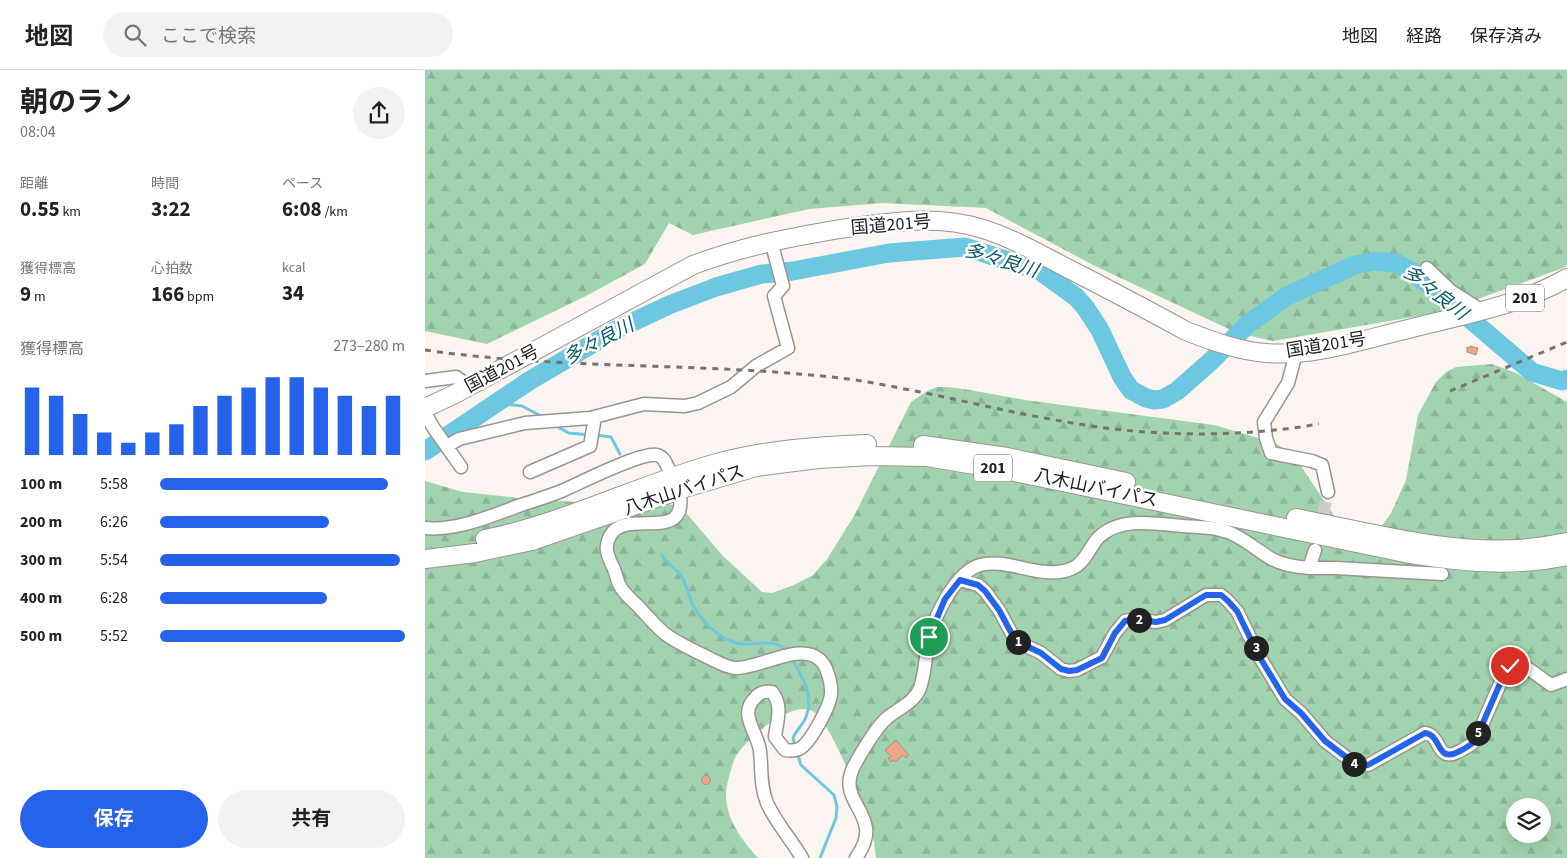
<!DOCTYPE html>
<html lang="ja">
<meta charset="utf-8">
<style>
:root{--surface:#fff;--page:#f2f2f2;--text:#222;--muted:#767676;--line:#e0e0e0;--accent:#2563eb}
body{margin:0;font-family:"Source Sans 3","Noto Sans JP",sans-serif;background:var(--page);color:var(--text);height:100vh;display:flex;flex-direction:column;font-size:19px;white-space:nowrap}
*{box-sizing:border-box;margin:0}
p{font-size:16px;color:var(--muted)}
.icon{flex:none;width:28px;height:28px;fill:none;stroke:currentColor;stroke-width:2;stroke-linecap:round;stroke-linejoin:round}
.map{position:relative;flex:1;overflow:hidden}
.side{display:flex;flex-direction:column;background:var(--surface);width:425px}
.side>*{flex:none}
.buttons{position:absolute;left:1081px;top:728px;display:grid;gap:10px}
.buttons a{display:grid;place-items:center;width:45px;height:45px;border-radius:50%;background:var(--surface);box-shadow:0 5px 20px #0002;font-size:25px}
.pin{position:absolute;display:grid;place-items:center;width:42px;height:42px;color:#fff;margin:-21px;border:2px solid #fff;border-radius:50%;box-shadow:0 1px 5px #0007}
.km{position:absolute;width:25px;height:25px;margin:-12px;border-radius:50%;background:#222;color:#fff;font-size:14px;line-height:25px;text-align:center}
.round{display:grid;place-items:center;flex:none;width:52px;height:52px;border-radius:26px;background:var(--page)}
.overview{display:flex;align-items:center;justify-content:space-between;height:85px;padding:0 20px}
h1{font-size:28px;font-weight:700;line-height:38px}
.figures{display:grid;grid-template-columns:repeat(3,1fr);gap:8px;height:85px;padding:5px 20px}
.figures div{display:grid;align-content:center}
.figures b{font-size:21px;font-weight:700}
.figures small{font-size:14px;font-weight:400}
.figures p{font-size:14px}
.chart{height:140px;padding:10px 20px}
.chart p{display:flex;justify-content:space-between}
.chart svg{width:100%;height:90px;margin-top:5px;stroke:var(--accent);stroke-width:6}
.action{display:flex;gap:10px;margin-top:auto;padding:10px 20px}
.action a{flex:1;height:58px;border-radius:30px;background:var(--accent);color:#fff;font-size:20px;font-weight:700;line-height:58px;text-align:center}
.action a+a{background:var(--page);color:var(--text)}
ul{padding:0 20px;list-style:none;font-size:16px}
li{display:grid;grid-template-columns:80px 60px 1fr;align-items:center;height:38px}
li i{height:12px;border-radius:6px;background:var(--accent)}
header{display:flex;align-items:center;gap:30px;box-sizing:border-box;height:70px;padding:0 25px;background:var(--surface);border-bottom:1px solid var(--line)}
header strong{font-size:24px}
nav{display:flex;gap:28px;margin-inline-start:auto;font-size:18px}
.search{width:350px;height:45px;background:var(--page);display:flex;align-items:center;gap:12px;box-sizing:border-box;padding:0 18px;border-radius:28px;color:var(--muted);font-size:19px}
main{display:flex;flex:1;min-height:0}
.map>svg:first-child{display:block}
</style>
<header>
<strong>地図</strong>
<div class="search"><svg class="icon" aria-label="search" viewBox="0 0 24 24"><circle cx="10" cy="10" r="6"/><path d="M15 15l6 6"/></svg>ここで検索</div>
<nav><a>地図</a><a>経路</a><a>保存済み</a></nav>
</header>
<main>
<section class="side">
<div class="overview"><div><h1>朝のラン</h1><p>08:04</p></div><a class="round"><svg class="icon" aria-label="share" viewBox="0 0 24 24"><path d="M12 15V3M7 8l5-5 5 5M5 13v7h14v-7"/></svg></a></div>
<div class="figures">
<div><p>距離</p><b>0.55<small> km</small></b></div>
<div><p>時間</p><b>3:22</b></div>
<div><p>ペース</p><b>6:08<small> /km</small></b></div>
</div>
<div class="figures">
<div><p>獲得標高</p><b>9<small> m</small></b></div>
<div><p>心拍数</p><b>166<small> bpm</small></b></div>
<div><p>kcal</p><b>34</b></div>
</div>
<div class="chart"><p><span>獲得標高</span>273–280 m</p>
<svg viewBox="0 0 160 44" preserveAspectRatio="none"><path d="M5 44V11M15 44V15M25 44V24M35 44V33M45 44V38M55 44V33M65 44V29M75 44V20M85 44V15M95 44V11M105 44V6M115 44V6M125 44V11M135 44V15M145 44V20M155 44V15"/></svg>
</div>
<ul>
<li><b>100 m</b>5:58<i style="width:93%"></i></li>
<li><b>200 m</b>6:26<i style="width:69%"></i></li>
<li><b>300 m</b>5:54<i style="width:98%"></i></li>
<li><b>400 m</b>6:28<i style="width:68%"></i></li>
<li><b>500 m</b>5:52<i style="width:100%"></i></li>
</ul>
<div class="action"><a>保存</a><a>共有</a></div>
</section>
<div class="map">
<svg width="1142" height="788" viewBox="0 0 1142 788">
<defs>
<pattern id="forest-firs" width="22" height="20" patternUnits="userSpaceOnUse" patternTransform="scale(1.25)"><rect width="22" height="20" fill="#a2d3af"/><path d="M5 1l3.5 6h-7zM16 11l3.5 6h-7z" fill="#8bb596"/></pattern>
</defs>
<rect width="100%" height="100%" fill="#fbf4f1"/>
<path fill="url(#forest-firs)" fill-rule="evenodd" d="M0,0H1142V195L1138,198L1017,242L848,271L812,263L668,195L561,138L457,133L384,139L268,165L244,153L220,194L159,227L62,274L0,261Z
M1067,294L1091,303L1142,332V788H451L449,771C440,745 409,653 387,641C366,630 319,670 310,688C307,694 302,714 301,721C300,748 316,769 333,788H0V411L38,422L94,428L166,433L222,427L247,435L263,445L297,485L337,522L347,523L369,515L388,505L402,489L429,446L486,332L502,321L512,317H523L545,320L600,330L789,355L850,373L868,384L910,447L956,457L966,443L981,410L993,345L1011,312L1021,302L1031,297ZM1090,736H1118V764H1090Z"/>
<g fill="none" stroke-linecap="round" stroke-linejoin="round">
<path stroke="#6bc8e0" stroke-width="3" d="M72,333L97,336L120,348
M129,355L144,363L165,365
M171,365L186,367L195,384
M237,485C241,493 249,497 255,504C261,512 263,524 267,533C275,550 293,568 312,573C328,578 350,565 362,582
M365,587C377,606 390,625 381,647C378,655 371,660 368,668L370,676
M372,682L376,695L409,725L412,737L411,748L395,788"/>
<path stroke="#6bc8e0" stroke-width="19" d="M0,381L104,311L191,260L244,235L291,217L337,204L368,201L464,183L540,177L615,201L651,227L660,237L675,260L697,307L706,320L721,328L729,330L738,329L752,321L785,292L823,254L862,226L930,195L949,191L971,193L986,201L1017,225L1107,302L1137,311L1142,309"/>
</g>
<path fill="#eca586" stroke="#9b9592" d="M1045,276L1053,278L1051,285L1042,282V277L1045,278Z
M471,670L484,685L481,688L478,685L470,692L468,690L466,692L463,688L466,686L460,680Z
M276.5 710a4.5 4.5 0 1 1 9 0a4.5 4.5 0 1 1-9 0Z"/>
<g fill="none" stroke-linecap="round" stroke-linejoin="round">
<path stroke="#cfc9c7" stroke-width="12" stroke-dasharray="12 6" stroke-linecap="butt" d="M894,461L903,422"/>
<defs>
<path id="minor" d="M1002,198L1026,221L1056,240
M871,283L863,313L839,352L841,368L846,383L887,391L897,395L903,422
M0,311L31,307L44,316
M0,343L8,357L36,397
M22,376L34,369L100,353L165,348L219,334L260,336L273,333L306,317L331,296L363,278L349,226L358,216L346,171
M105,402L165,376L170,347
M255,426C261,474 200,437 185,466C183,470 181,476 182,481C183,487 186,493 189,499C191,504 192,511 195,516C199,524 207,530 213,536C221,545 230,555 239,563C252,573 268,580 282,587C291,591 300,597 310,598C334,599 374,572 394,589C402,595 407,614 406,624C405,636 385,674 374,679C369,681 365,681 360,680L350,667C352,651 358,635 347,622C340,621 335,622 330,628C313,644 333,663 335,681C337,699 335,716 342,733C351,753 366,769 377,788
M0,458C32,461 66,446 96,435C111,430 125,426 139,420C157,412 216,382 232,385C240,387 242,396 245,402
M884,498H911L1017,504
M535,510L553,515L560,521L574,540L588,566L593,572L616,583L636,599L644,601L652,600L677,587L690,563L700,551L710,549L731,552L740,550L781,525H796L802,530L812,541L834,586L860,629L876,643L900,671L930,694L943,695L1000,663C1017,665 1011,693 1033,682C1039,679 1045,676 1050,671L1081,600L1085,596L1097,594L1126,615L1142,609
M431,788C462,745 411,735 428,698C434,686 452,656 462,648C474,638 489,633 495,618C501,601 500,583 505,566C511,543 531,502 555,495C583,487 619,512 648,498C660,493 665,476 674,467C696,446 732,454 758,456C769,457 781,457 792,459C814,463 828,478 847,489C858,495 871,497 884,498L890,480"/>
<path id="highway" d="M0,338L30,324L268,195C319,176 362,168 415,159C463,152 511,144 558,159C587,168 613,183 640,197C681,218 721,239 761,261C787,271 814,281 841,283C890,287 940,269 987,258C1039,245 1095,235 1142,208
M498,375L582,387L701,412
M871,448C944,462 1018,483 1093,479C1109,478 1126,475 1142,472
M60,469C139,453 211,416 288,394C338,380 390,376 442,374
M0,489L50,483L107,471L260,418L331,397L393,389L448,386L502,387L580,400L980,483C1036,492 1087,498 1142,486"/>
</defs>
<use href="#minor" stroke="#9a9491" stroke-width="15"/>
<use href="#highway" stroke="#9a9491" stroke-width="20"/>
<use href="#minor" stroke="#fff" stroke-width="12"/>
<use href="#highway" stroke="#fff" stroke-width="18"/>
<path stroke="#777371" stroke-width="3" stroke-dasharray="6 6" stroke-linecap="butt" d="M0,280C138,300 277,292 415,308C442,311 469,317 495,322C544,332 593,344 642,352C724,367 812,368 894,354
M1025,321L1142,272"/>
</g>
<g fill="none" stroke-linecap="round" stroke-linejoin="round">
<defs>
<path id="route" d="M504,567L520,529L535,510L553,515L560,521L574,540L588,566L593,572L616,583L636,599L644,601L652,600L677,588L690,563L700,551L710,549L731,552L740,550L781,525H796L802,530L812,541L834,586L860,629L876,643L900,671L930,694L943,695L1000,663C1017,665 1011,693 1033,682C1039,679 1045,676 1050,671L1081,600L1085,596"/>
</defs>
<use href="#route" stroke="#fff" stroke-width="10"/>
<use href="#route" stroke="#2563eb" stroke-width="6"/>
</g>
<g text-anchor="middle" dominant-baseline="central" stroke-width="5" stroke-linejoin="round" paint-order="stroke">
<g fill="#fff" stroke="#636261" stroke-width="1">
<rect x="1081" y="214.5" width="38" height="27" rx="4"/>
<rect x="549" y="384.5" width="38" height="27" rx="4"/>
</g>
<g font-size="16" font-weight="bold" fill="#201e1d">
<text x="1100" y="228">201</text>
<text x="568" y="398">201</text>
</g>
<g font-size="18" fill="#201e1d" stroke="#fff">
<text transform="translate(466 155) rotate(-5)">国道201号</text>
<text transform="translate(901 275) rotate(-9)">国道201号</text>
<text transform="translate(77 299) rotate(-28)">国道201号</text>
<text transform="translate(671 418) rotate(12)">八木山バイパス</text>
<text transform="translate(259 420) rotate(-18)">八木山バイパス</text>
</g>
<g font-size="19" font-style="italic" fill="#085a6b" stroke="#fff">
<text transform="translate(576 191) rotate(17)">多々良川</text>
<text transform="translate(1010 223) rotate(38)">多々良川</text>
<text transform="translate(174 272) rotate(-28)">多々良川</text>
</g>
</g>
</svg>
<div class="buttons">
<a><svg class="icon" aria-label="layers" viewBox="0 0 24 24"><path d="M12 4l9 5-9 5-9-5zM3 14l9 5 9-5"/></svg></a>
</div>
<div class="pin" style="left:504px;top:567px;background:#1e9e55"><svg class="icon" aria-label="arrive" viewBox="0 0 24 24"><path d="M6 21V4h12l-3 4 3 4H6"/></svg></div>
<div class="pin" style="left:1085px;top:596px;background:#d93025"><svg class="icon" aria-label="check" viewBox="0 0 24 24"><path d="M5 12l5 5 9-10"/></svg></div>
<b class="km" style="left:593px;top:572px">1</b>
<b class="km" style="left:714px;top:550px">2</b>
<b class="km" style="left:831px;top:578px">3</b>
<b class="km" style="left:929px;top:694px">4</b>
<b class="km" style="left:1053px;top:663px">5</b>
</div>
</main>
